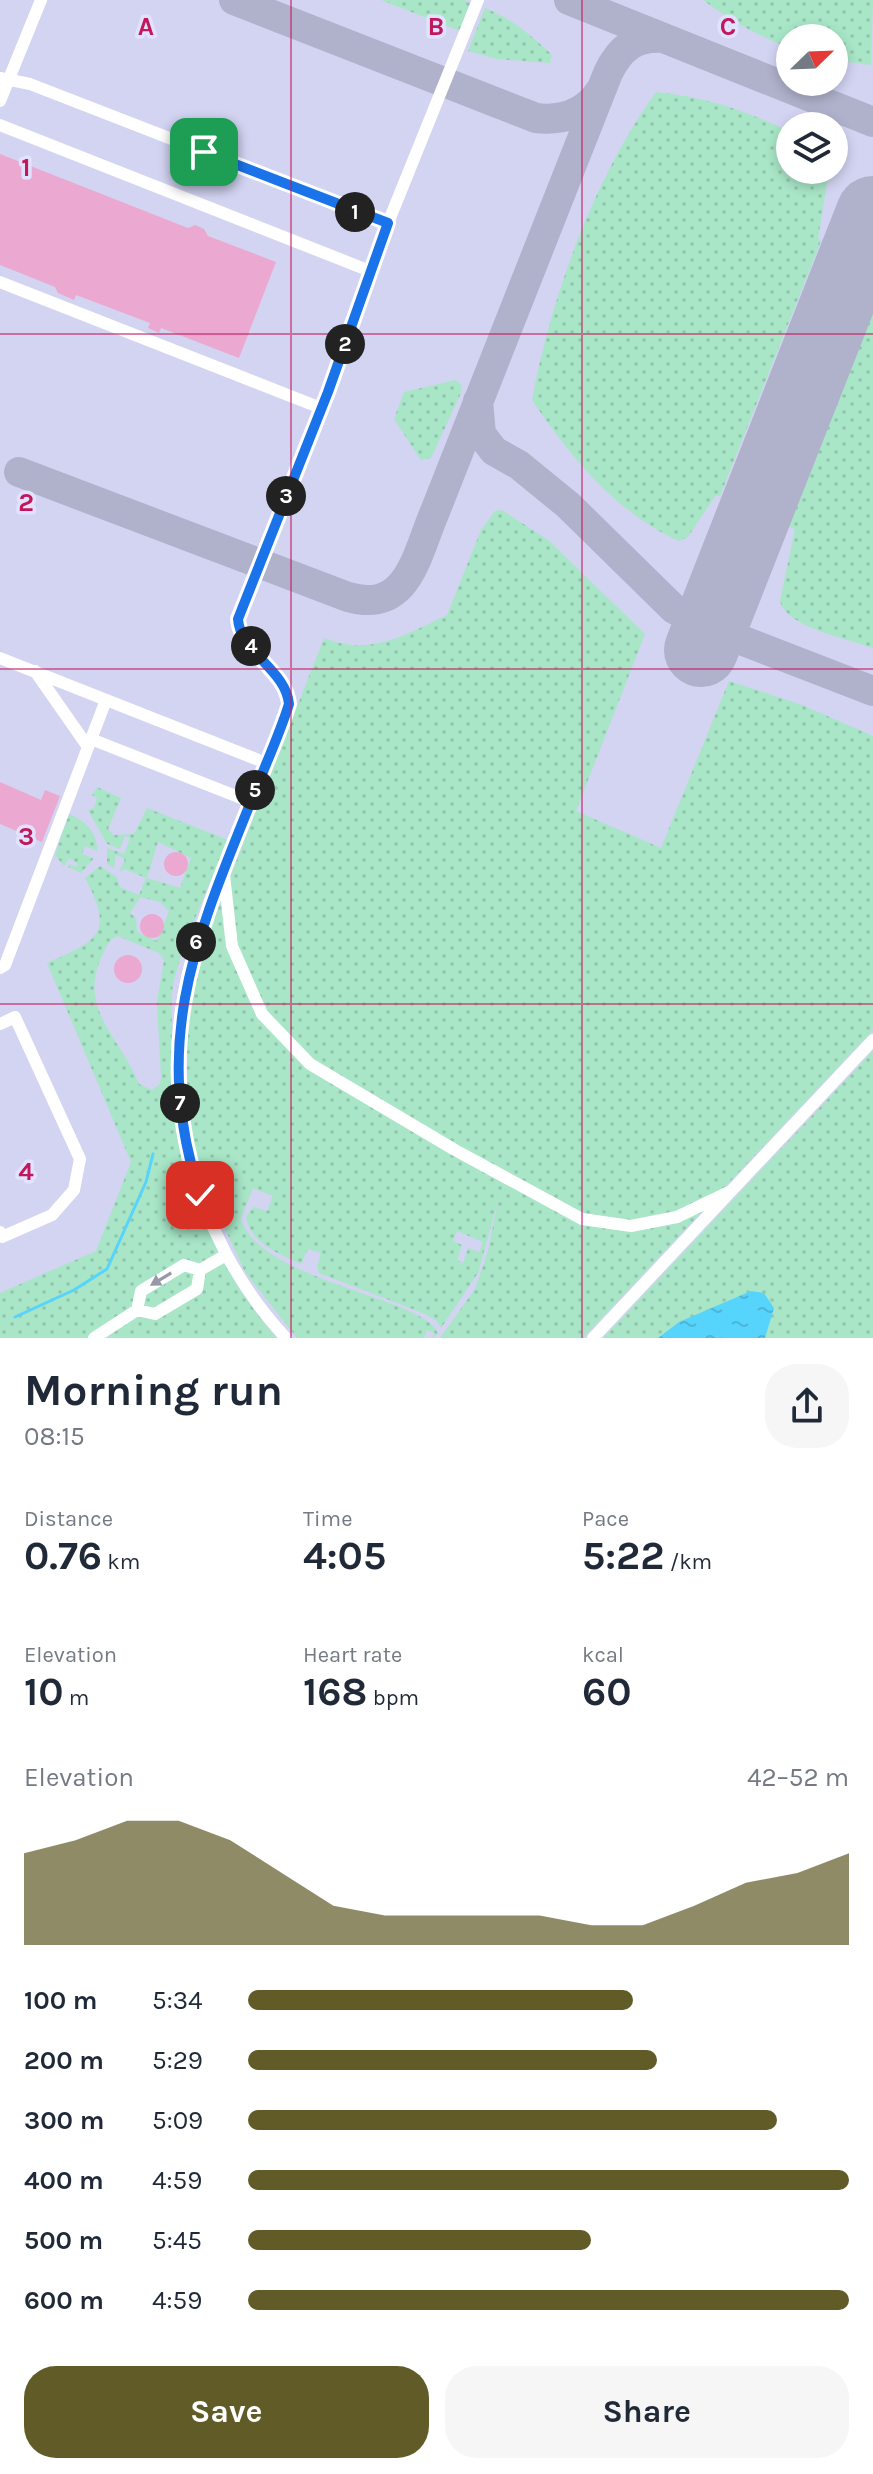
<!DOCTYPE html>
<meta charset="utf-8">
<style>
:root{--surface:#fff;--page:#f6f6f7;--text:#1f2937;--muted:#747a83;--accent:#615b27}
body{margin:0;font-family:Karla,sans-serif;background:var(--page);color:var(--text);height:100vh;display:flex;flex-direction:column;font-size:30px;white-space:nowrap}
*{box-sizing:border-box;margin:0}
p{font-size:26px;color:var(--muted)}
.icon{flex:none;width:44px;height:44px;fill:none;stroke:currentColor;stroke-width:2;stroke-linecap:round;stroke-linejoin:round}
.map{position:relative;height:1338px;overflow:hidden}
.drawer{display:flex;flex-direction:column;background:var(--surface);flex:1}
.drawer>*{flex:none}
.needle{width:52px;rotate:67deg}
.tools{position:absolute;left:776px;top:24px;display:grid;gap:16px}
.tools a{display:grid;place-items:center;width:72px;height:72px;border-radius:50%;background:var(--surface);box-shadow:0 4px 12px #0003;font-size:40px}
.pin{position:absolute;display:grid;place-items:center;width:68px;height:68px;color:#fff;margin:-34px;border-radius:16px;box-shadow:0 4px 12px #0006}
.km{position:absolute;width:40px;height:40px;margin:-20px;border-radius:50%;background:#222;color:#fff;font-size:22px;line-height:40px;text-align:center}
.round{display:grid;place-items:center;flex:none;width:84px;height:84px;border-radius:32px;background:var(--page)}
.head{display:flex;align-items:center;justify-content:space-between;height:136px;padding:0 24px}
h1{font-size:44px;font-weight:700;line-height:60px}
.metrics{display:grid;grid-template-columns:repeat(3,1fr);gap:12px;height:136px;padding:8px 24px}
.metrics div{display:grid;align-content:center}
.metrics b{font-size:40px;font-weight:700}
.metrics small{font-size:22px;font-weight:400}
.metrics p{font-size:22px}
.chart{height:224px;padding:16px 24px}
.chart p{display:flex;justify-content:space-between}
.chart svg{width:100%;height:144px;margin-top:8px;fill:var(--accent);opacity:.7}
.action{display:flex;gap:16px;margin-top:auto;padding:16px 24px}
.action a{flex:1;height:92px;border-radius:32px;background:var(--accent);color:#fff;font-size:32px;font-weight:700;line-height:92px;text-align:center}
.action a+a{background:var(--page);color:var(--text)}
ul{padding:0 24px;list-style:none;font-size:26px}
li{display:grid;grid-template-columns:128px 96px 1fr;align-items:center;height:60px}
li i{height:20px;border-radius:10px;background:var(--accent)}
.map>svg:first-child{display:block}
</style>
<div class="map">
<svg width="873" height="1338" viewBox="0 0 873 1338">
<defs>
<pattern id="grass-dots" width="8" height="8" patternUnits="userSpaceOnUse" patternTransform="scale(2)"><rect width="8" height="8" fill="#a8e6c7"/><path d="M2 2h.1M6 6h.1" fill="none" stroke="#91c6ad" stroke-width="1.8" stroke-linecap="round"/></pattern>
<pattern id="water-ripples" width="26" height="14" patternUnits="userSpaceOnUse" patternTransform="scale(2)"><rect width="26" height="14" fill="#57d4fc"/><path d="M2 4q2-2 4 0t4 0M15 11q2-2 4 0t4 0" fill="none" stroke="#4cb6da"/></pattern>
</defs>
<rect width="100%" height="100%" fill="#e1e3fe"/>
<path fill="#d2d4f2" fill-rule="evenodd" d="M0,0H873V1338H0ZM790,38H834V82H790ZM790,126H834V170H790Z"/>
<path fill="url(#grass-dots)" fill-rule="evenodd" d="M381,0H464L470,3L460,31Z
M703,0H873L871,65L834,60V38H790V48C758,36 730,20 703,0Z
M485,8C512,19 531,35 552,55L550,63L497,59L468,51Z
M656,92C705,97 745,110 790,132V170H829L818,239L821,241L720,496L716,495L688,537L679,541C616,513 570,456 532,400C551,297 594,178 656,92Z
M873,312V648C848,639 786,627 780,601L795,529L788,527Z
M456,380L462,386L461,393L431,458L421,460L394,419L404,392Z
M502,510L548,540L645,634L576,811L661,848L729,681L802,705L873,736V1030L583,1338H440L475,1289L488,1251L498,1201L478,1273L441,1328L437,1321L423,1313L319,1273L317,1267L321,1253L308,1249L301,1264C278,1254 251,1243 246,1217L253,1207L267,1211L273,1196L253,1188L241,1219C260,1282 429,1298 438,1334L432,1338L434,1333L427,1330L424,1338H297L245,1272L203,1181L188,1115L186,1029L203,946L324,638C370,657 405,635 447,615L481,530L495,511ZM457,1231L483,1242L479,1252L468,1248L463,1263L457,1260L462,1245L453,1241Z
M97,787L121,798L108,829L114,835L134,834L147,808L228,840C210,884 188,930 175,976C170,994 172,1012 172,1030C168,1146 200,1250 277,1338H0V1293L96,1251L131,1162L47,963C98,941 115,933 85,878L100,866L117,877L120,887L139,895L146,878L125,869L119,872L125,859L116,855L114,868L107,864V848L124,854L130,838L125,836L120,849L107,844L88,810L94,808L97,798L92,795ZM158,842L191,858L180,888L147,878ZM140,897L160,902L169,911L157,941L137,932L136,918L130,913ZM118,936L159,953L164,960L157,1002L161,1077L160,1084L152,1090L139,1084C120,1036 76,1009 103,954C107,945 109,939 118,936Z
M69,814C86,821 98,833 97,851L85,846L82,854L94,858L81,873L68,867L70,864L76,867L78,864L69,858L64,866L55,855Z
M873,1051V1338H603Z"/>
<path fill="url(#water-ripples)" d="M751,1291L764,1293L774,1308L765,1338H658L679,1322Z"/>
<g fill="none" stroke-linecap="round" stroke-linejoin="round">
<path stroke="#57d4fc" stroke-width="3" d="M15,1317L74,1290L107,1269L146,1182L153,1154"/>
<path stroke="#b0b2cc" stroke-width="30" d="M234,0L536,118C562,121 585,114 600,91
M569,0L873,122
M841,290L873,205
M478,401L481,434L494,451L519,465L568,505L674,609L710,628L873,691
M19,472L348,597C408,614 416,556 434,514L608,73C620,48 635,36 664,38"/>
<path stroke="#b0b2cc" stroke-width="74" d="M701,650L873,213"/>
</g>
<path fill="#eba9d1" d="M0,154L188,228L195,225L204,229L208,236L276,262L239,358L161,328L159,333L148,328L150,323L76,295L74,300L58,293L55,287L0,265Z
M0,782L41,800L45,790L60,796L42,842L0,824Z
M164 864a12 12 0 1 1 24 0a12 12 0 1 1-24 0Z
M140 926a12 12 0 1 1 24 0a12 12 0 1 1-24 0Z
M114 969a14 14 0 1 1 28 0a14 14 0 1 1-28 0Z"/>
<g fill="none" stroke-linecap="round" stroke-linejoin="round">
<path stroke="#fff" stroke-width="12" d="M0,78L30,84L388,223
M0,101L41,0
M0,125L370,271
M0,282L321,408
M0,658L266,763
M35,671L88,747
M91,739L251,802
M224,875L232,946L262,1014L310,1064L455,1150L582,1219L631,1226L677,1217L731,1191
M0,968L5,965L106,700
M0,1024L15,1017L80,1159L74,1190L52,1215L2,1237L0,1232
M137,1310L141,1291L184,1265L200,1270L226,1255
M94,1338L137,1310L155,1314L197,1289L200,1270
M286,1338C190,1235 153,1082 195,948C220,865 264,787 289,704C286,670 240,652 238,619L328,392L388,223L478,0
M593,1338L873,1040"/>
</g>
<defs><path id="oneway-solid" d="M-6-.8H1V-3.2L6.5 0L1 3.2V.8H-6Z" transform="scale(2)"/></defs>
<use fill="#9898a6" href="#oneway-solid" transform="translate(161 1279) rotate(149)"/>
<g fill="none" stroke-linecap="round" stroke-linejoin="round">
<defs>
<path id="route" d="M200,1195C149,1037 198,934 256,789C267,761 280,733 289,704C286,670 240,652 238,619L328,392L388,223L204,152"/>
</defs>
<use href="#route" stroke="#fff" stroke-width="16"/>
<use href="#route" stroke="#1a73e8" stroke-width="10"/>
</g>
<path fill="none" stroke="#c2185b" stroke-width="2" stroke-opacity="0.55" d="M291,0V1338M582,0V1338M0,334H873M0,669H873M0,1004H873"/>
<g font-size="26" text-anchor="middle" font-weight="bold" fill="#c2185b" stroke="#e1e3fe" stroke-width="7" stroke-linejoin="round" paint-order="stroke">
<text x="146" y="35">A</text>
<text x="436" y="35">B</text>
<text x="728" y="35">C</text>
<text x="26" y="176">1</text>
<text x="26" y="511">2</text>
<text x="26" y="845">3</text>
<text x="26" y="1180">4</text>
</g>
</svg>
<div class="tools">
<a><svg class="needle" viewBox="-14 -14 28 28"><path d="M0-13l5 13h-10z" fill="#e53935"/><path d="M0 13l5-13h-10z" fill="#747a83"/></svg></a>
<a><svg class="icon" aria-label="layers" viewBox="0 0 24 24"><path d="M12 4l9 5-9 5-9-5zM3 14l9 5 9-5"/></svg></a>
</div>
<div class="pin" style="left:204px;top:152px;background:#1e9e55"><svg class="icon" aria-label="arrive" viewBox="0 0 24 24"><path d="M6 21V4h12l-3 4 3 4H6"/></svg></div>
<div class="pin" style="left:200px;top:1195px;background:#d93025"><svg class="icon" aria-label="check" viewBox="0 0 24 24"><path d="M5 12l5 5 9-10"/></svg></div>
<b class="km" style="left:355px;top:212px">1</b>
<b class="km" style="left:345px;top:344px">2</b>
<b class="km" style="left:286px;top:496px">3</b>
<b class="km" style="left:251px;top:646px">4</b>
<b class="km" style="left:255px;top:790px">5</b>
<b class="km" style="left:196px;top:942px">6</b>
<b class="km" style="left:180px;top:1103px">7</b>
</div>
<section class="drawer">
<div class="head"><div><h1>Morning run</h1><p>08:15</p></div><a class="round"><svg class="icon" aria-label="share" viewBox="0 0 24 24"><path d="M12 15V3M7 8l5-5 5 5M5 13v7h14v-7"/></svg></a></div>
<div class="metrics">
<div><p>Distance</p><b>0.76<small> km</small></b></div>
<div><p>Time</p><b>4:05</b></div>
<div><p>Pace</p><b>5:22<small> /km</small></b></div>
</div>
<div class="metrics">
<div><p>Elevation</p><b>10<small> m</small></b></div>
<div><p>Heart rate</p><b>168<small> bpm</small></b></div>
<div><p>kcal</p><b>60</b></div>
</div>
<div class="chart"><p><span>Elevation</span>42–52 m</p>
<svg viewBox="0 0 160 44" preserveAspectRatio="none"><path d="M0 44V16L10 12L20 6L30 6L40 12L50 22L60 32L70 35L80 35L90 35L100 35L110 38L120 38L130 32L140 25L150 22L160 16V44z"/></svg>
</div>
<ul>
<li><b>100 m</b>5:34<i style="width:64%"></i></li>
<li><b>200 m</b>5:29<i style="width:68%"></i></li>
<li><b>300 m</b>5:09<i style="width:88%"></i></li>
<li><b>400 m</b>4:59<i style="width:100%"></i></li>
<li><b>500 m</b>5:45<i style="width:57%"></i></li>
<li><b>600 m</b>4:59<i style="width:100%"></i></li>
</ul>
<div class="action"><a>Save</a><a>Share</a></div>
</section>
